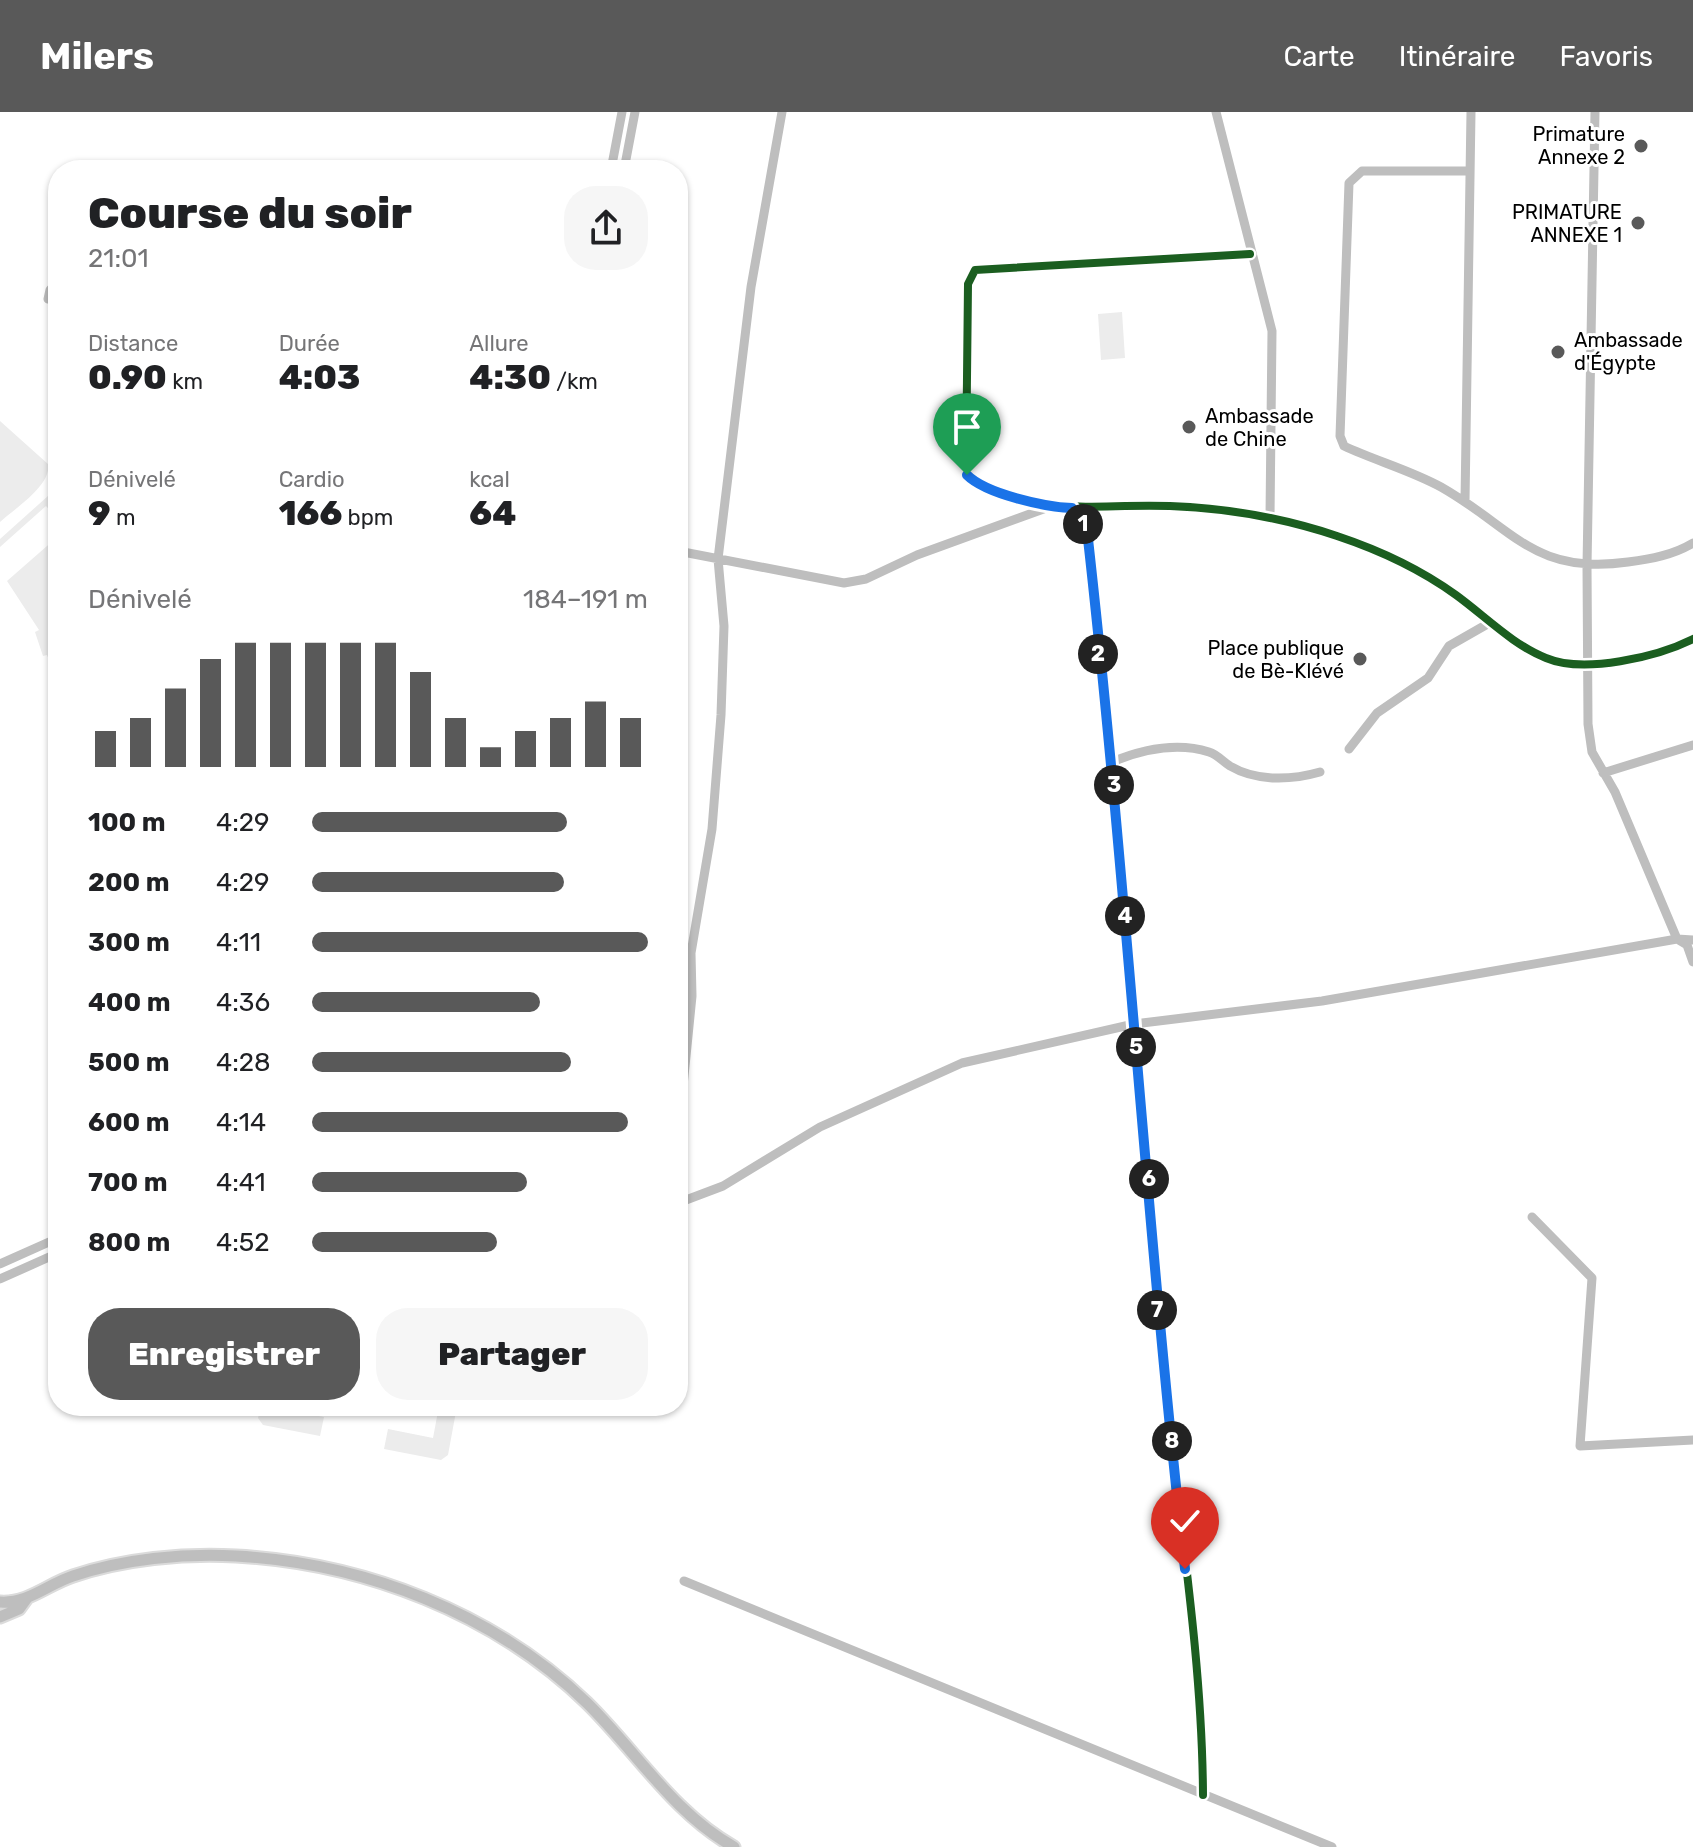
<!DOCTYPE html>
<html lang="fr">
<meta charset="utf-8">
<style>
:root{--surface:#fff;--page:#f6f6f6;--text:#202124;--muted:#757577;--accent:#595959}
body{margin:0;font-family:Rubik,sans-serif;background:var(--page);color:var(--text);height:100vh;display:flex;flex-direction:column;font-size:30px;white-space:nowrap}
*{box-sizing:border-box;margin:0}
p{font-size:26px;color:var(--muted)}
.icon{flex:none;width:44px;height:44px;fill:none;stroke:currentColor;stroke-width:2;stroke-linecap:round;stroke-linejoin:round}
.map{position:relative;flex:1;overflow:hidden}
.side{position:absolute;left:48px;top:48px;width:640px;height:1256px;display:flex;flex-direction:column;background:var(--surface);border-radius:32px;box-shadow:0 2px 6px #0004}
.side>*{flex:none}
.pin{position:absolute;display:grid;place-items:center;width:68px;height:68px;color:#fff;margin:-82px -34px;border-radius:50% 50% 50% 0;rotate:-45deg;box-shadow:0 0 8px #0007}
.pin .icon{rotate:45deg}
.km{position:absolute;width:40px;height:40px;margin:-20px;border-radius:50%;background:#222;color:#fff;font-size:22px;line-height:40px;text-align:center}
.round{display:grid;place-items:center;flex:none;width:84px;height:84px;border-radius:32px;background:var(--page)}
.head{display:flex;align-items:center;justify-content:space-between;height:136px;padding:0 40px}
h1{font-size:44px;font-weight:800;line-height:60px}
.stats{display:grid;grid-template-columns:repeat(3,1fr);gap:12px;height:136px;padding:8px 40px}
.stats div{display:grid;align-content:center}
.stats b{font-size:34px;font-weight:800}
.stats small{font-size:22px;font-weight:400}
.stats p{font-size:22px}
.chart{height:224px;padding:16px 40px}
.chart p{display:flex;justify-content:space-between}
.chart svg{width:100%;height:144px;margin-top:8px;stroke:var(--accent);stroke-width:6}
.button{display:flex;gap:16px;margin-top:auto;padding:16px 40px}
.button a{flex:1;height:92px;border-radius:32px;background:var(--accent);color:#fff;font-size:32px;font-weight:800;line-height:92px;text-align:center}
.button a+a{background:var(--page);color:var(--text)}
ul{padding:0 40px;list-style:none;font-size:26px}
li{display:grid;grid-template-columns:128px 96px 1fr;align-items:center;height:60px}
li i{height:20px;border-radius:10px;background:var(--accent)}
header{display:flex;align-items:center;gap:48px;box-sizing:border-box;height:112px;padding:0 40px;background:var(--accent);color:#fff}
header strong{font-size:38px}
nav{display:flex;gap:44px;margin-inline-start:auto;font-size:28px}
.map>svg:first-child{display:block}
</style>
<header>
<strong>Milers</strong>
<nav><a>Carte</a><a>Itinéraire</a><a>Favoris</a></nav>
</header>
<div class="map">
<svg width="1693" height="1735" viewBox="0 0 1693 1735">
<rect width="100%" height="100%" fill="#fff"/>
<path fill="#ececec" d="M1122,200L1125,246L1101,248L1098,202Z
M0,309L48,352C52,373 14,397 0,410Z
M58,375V407L46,394L0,435V427Z
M55,427L58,430V547L50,550L47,543L43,544L35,520L39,518L7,469Z
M261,1294H280V1297L324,1305L320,1324L263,1313L258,1306Z
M439,1294H457L448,1343L441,1348L384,1337L388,1317L433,1326Z"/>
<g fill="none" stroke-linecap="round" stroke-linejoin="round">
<defs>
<path id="major" d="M0,1490C28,1492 48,1472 73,1464C123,1447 184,1441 236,1444C364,1451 494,1501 587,1591C636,1639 673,1701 734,1735
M0,1505L19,1497L27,1486"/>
</defs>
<use href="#major" stroke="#dbdbdb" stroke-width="15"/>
<path stroke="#bebebe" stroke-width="9" d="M1216,0L1272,219L1270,405
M1595,0L1587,454L1588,612L1592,640L1615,680L1677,827L1687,833L1693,850
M611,58L622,0
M624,58L635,0
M1468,59H1362L1349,71L1340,324L1344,334C1376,349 1410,358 1441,375C1515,417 1533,463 1628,450C1651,447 1673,443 1693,431
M1250,142L975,158L968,172L966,358L969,366C1041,407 1094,391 1170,394C1227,396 1283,406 1337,424C1379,438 1420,457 1456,483C1485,504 1513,533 1546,546C1584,562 1657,545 1693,527
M58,169L50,178L48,187L58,186
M1465,389L1471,0
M1072,396L1087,418C1117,682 1135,948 1159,1213C1172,1369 1202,1526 1203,1683
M678,439L844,471L866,467L917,443L1049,395
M1349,637L1377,601L1428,566L1449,534L1491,510
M1112,650C1141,638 1177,630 1209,640C1218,643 1222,649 1230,654C1257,670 1292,668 1320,660
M1603,661L1693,633
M678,1024L692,884L691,841L712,717L721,603L724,514L718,447L751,175L782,0
M678,1091L723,1074L820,1015L962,951L1134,912L1322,889L1677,827L1693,828
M1532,1105L1592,1166L1580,1334L1693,1328
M0,1152L58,1126
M0,1167L58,1141
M684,1469L1332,1735"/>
<use href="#major" stroke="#bebebe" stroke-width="11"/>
<defs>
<path id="cycleway" d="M1250,142L975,158L968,172L966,358L969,366C1041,407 1094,391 1170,394C1227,396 1283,406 1337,424C1379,438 1420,457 1456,483C1485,504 1513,533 1546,546C1584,562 1657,545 1693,527
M1072,396L1087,418C1117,682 1135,948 1159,1213C1172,1369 1202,1526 1203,1683"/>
</defs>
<use href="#cycleway" stroke="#fff" stroke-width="13"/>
<use href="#cycleway" stroke="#1b5e20" stroke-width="8"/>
</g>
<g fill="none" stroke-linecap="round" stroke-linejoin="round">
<defs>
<path id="route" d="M967,363C986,382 1045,395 1072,396L1087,418C1126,764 1146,1111 1185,1457"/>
</defs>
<use href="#route" stroke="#fff" stroke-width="16"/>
<use href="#route" stroke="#1a73e8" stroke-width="10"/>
</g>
<g fill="#595959" stroke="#fff" stroke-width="3">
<circle cx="1641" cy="34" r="8"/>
<circle cx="1638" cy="111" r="8"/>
<circle cx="1558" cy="240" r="8"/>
<circle cx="1189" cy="315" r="8"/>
<circle cx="1360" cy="547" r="8"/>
</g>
<g text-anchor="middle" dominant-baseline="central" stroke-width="6" stroke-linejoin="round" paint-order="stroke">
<g font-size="20" fill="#000" stroke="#fff" text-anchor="end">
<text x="1625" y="22">Primature<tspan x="1625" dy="23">Annexe 2</tspan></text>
<text x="1622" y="100">PRIMATURE<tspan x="1622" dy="23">ANNEXE 1</tspan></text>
<text x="1574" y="228" text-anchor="start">Ambassade<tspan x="1574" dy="23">d'Égypte</tspan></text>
<text x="1205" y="304" text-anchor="start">Ambassade<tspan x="1205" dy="23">de Chine</tspan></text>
<text x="1344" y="536">Place publique<tspan x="1344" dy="23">de Bè-Klévé</tspan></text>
</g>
</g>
</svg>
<div class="pin" style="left:967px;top:363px;background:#1e9e55"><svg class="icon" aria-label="arrive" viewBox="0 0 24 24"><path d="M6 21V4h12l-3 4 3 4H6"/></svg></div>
<div class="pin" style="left:1185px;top:1457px;background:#d93025"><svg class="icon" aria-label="check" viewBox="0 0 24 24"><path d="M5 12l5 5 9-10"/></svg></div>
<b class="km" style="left:1083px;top:412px">1</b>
<b class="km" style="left:1098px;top:542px">2</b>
<b class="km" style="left:1114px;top:673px">3</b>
<b class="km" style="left:1125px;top:804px">4</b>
<b class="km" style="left:1136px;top:935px">5</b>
<b class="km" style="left:1149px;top:1067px">6</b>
<b class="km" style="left:1157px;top:1198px">7</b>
<b class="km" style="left:1172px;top:1329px">8</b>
<section class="side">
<div class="head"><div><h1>Course du soir</h1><p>21:01</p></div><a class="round"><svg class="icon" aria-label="share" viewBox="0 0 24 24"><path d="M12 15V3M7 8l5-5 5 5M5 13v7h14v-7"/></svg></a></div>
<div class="stats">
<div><p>Distance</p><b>0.90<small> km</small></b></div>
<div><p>Durée</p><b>4:03</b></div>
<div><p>Allure</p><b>4:30<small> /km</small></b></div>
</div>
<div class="stats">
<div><p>Dénivelé</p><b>9<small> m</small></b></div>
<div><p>Cardio</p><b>166<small> bpm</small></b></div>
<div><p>kcal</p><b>64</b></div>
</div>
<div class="chart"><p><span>Dénivelé</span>184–191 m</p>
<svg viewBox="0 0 160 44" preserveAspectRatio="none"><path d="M5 44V33M15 44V29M25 44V20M35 44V11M45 44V6M55 44V6M65 44V6M75 44V6M85 44V6M95 44V15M105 44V29M115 44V38M125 44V33M135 44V29M145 44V24M155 44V29"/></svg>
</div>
<ul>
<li><b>100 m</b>4:29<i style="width:76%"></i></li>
<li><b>200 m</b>4:29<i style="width:75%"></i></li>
<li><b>300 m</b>4:11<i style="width:100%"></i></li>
<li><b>400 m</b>4:36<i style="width:68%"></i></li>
<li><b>500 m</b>4:28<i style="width:77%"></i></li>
<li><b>600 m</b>4:14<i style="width:94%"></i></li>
<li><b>700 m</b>4:41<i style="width:64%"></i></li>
<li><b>800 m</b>4:52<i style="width:55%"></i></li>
</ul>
<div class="button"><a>Enregistrer</a><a>Partager</a></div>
</section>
</div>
